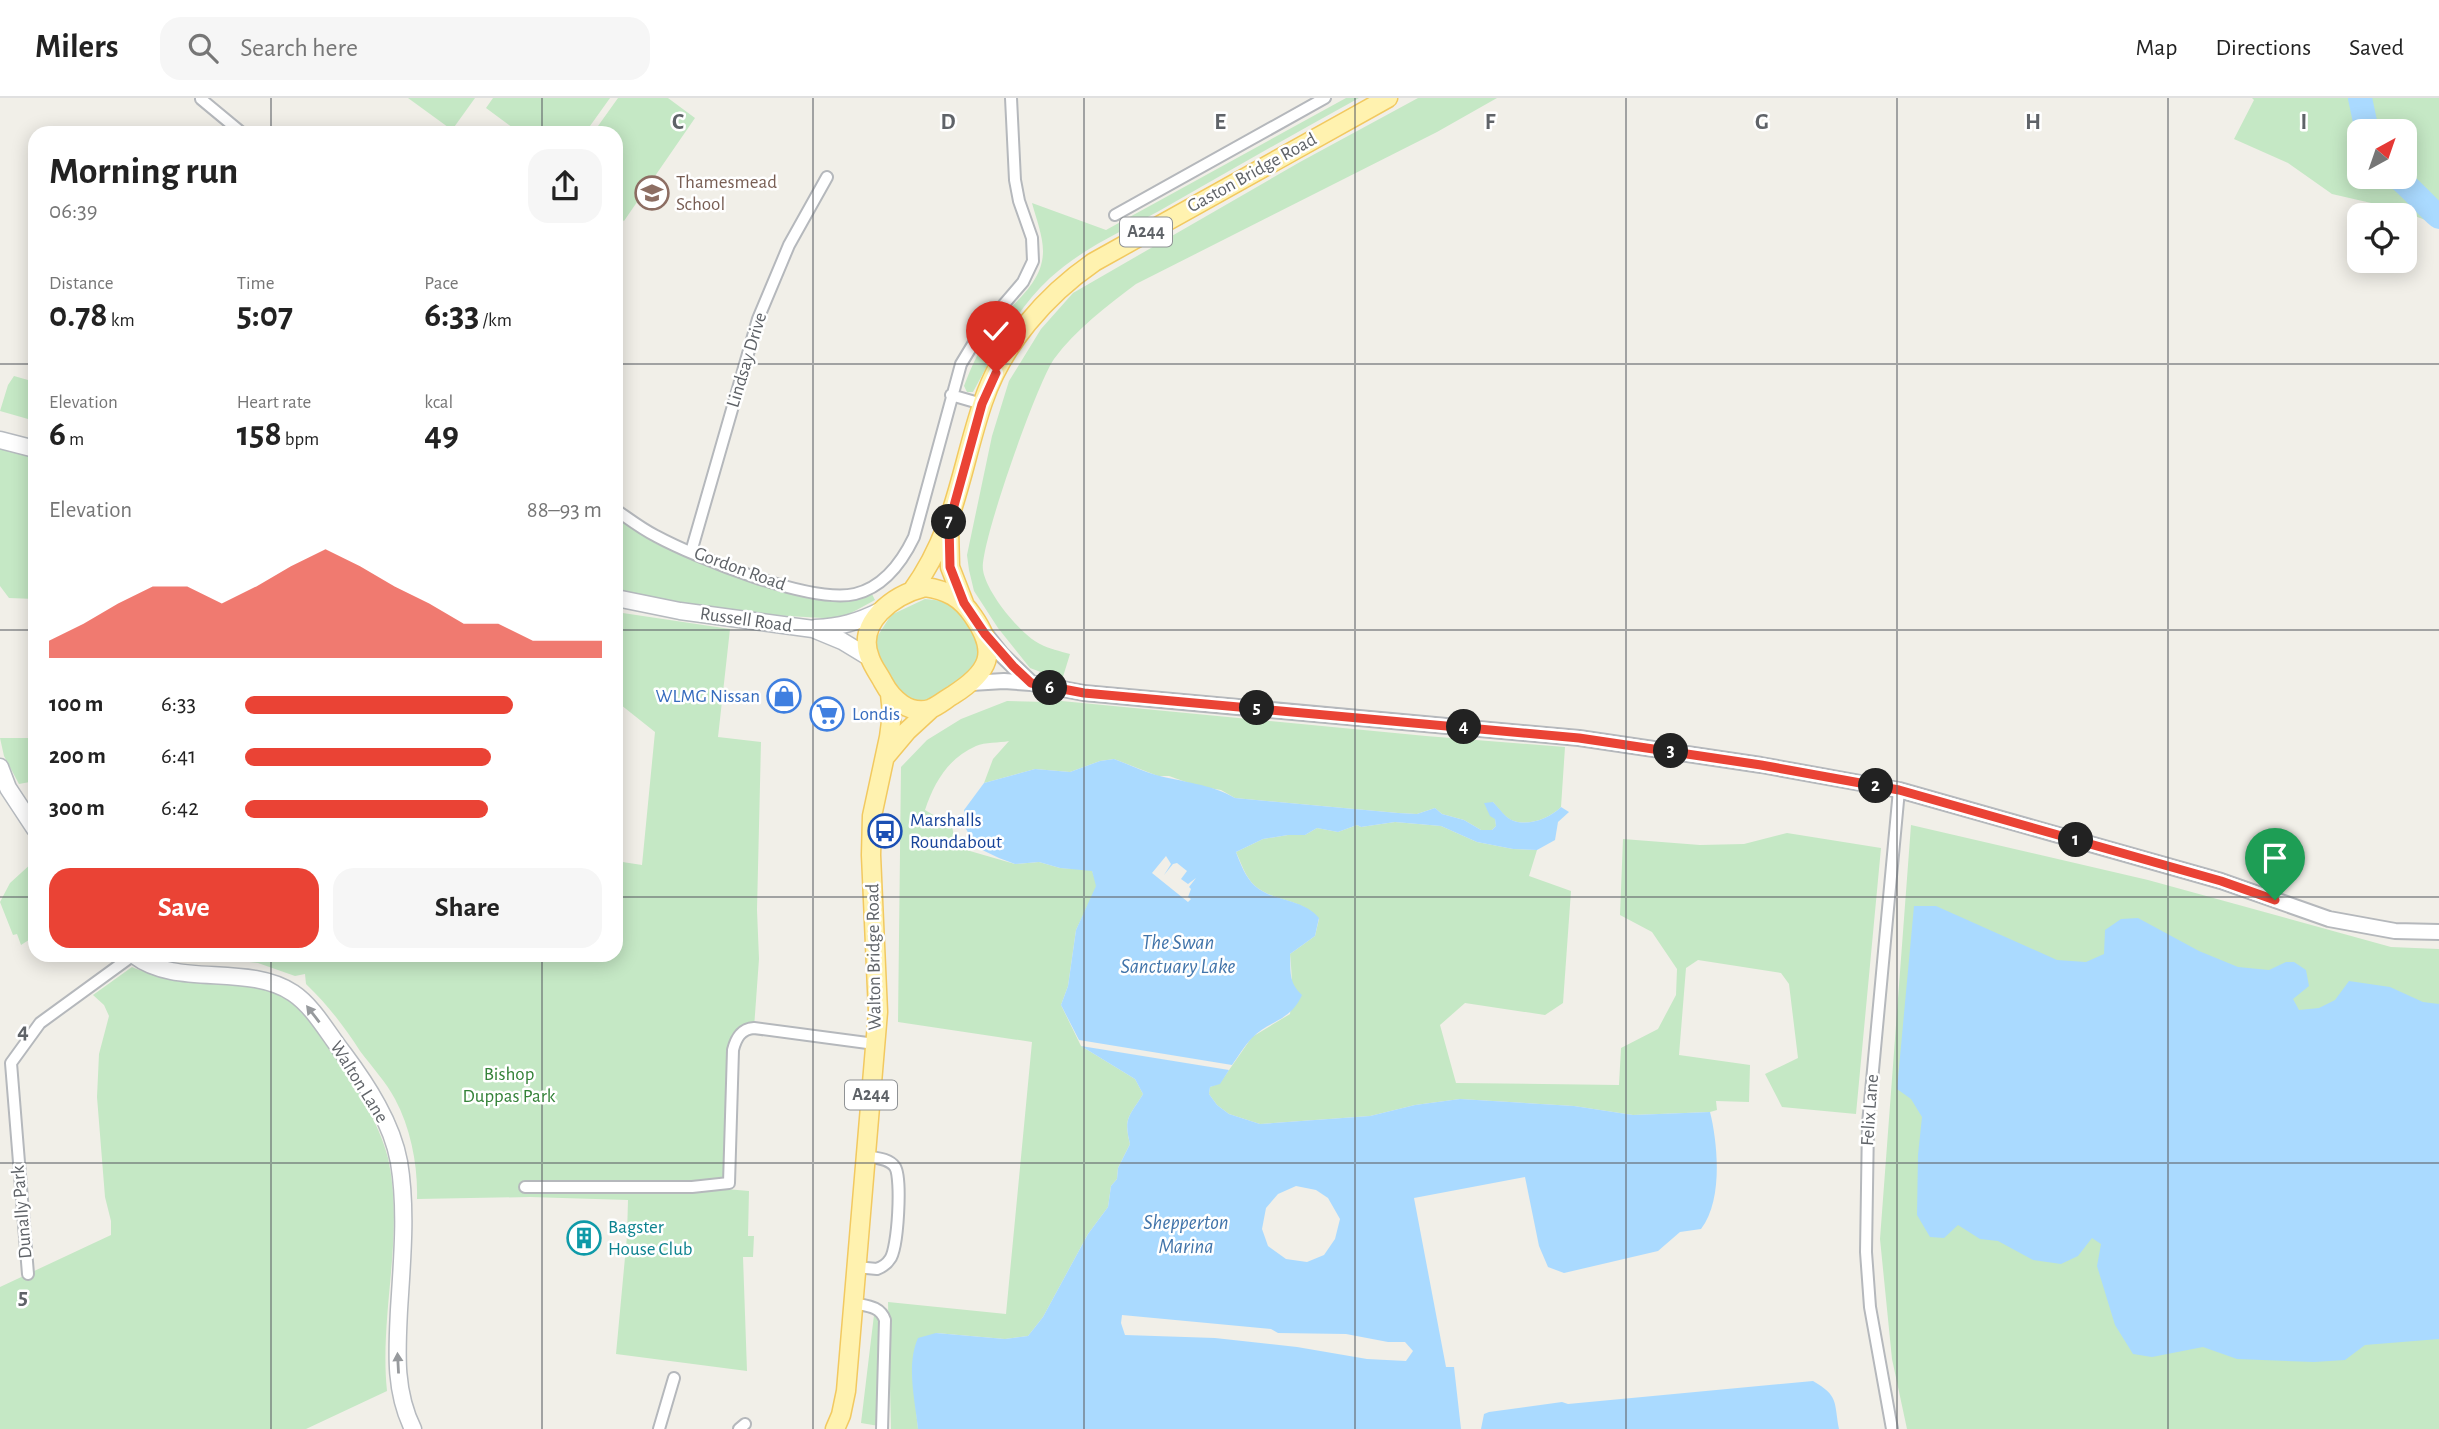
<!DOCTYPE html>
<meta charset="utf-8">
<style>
:root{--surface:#fff;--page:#f6f6f6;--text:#222;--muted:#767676;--line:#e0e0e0;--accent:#ea4335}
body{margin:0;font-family:"Alegreya Sans",sans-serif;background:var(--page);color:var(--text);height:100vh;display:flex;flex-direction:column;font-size:26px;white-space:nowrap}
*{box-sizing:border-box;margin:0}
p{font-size:23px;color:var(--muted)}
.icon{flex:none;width:38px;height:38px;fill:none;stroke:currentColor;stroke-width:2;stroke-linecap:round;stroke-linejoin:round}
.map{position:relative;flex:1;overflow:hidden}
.side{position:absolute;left:28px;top:28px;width:595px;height:836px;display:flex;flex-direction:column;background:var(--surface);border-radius:21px;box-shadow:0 4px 18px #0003}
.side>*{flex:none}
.needle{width:46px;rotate:40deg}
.controls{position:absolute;left:2347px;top:21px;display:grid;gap:14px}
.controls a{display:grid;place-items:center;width:70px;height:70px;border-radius:14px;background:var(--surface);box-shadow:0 4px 18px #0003;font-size:35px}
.pin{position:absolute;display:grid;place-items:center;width:60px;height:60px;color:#fff;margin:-72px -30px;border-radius:50% 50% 50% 0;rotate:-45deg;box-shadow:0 0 7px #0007}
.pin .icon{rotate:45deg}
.km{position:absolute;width:35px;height:35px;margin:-18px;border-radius:50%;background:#222;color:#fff;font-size:19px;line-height:35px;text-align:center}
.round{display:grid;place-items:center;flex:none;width:74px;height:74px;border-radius:21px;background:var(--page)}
.overview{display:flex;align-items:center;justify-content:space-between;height:119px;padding:0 21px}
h1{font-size:38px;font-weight:600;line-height:52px}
.metrics{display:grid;grid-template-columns:repeat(3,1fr);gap:10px;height:119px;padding:7px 21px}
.metrics div{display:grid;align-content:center}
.metrics b{font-size:35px;font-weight:600}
.metrics small{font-size:19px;font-weight:400}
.metrics p{font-size:19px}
.chart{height:196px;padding:14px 21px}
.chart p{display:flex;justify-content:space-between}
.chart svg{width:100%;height:126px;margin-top:7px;fill:var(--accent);opacity:.7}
.primary-button{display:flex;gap:14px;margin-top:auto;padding:14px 21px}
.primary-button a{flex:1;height:80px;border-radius:21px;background:var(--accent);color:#fff;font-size:28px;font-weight:600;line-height:80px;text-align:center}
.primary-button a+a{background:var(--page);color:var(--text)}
ul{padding:0 21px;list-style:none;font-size:23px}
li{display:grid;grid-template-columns:112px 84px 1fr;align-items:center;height:52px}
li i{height:18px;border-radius:9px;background:var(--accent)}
header{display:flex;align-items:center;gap:42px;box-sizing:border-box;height:98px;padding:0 35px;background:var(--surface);border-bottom:2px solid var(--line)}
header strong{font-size:33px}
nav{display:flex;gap:38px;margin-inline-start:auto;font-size:24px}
.search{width:490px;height:63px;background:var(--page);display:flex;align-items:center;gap:18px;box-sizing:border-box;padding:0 24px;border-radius:21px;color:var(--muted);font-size:26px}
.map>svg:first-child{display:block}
</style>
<header>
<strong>Milers</strong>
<div class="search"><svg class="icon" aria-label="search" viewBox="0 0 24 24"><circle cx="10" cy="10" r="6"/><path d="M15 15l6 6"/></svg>Search here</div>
<nav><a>Map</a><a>Directions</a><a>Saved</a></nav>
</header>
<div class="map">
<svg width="2439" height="1331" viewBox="0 0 2439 1331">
<rect width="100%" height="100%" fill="#f1efe8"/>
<path fill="#c5e8c5" d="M408,0H475L452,32Z
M493,0H610L585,35H520L486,10Z
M618,0H668L695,20L624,123L616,117V35H593Z
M1346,0H1359C1292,37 1225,75 1159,113C1121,134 1083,150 1050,180C1016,211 995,254 973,294H967L964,288C972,267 981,248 994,229C1011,205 1043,187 1043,153C1043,138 1036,120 1032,105L1106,132Z
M1418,0H1497L1437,34L1136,186C1107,208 1076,231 1054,261C1038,283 979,448 983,472C986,494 1020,536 1040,546C1049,551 1060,553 1070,556L1062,582L1030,570L998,530L974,493L969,472L967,457L992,338L1009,283L1041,231L1073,195L1300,64Z
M2252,0H2356L2362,33H2359V79H2404V33H2373L2366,0H2439V127L2393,110L2332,96L2288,65L2234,41L2254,2Z
M14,278L35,284V323L0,313L8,287Z
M0,350L35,359V501L9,500L0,488Z
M616,420L657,446L731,477L777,493L824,503L852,501L872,496L875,502L840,521L736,515L616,494Z
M925,501L944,503L959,513L980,546L981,556L975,572L940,600L917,606L901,598L878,562L877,550V539L891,517Z
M616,514L730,531L718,639L761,644L757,812L759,861L754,930L736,942L729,1085L726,1091L749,1093L748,1138H754L753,1159H743L747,1273L616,1256L627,1138L628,1102L530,1099L417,1101C418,1068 411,1031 395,1001C386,984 372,969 360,953C344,928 327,906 306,886L305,876L295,878L258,865L195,858H616V763L642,767L655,634L616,603Z
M1051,602L1426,638L1565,649L1561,709C1550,720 1530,728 1514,723C1506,721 1499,711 1493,704L1496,728L1492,732H1481L1464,722L1442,716L1435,710L1417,716L1398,715L1235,700L1221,692L1197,688L1169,678H1158L1114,661L1100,663L1070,674L1035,671L984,685L993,661L1009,643C999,645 985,644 976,648C948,660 934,685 925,712L952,728L956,749L1015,766L1039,764L1060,770L1092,772L1097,788L1076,832L1068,888L1061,907L1081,948L1135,981L1143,996C1130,1018 1123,1019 1130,1046L1118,1070L1117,1081L1111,1088L1108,1109L1088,1136L1043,1219L1028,1238L1005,1241L936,1235L912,1274L918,1331H891L888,1204L1006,1216L1032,944L898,924L901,669L927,642L961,621L1007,603L1048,604Z
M0,640H35V683L19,686L4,658Z
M1395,724L1441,728L1477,744L1513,751L1537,752L1529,778L1571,793L1563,905L1545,917L1465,905L1440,927L1456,985L1619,987L1621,950L1658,931L1676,897L1677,871L1652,834L1620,817L1623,741L1700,747L1744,746L1787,735L1881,750L1856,1016L1782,1009L1765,976L1798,960L1789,886L1781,875L1698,862L1686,870L1679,957L1750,967L1749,1004L1716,1003L1717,1012L1710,1014L1633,1017L1574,1008L1460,1001L1415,1007L1370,1018L1260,1026L1229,1016L1217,1007L1209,996L1210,989L1220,985L1252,939L1290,916C1293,895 1292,877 1290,856L1315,838L1319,821C1302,800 1274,804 1255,788C1246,780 1241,765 1236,754L1263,741L1288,737H1305L1317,730L1338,734L1357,727L1361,729Z
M1911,727L2148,782L2391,849L2439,851V1331H1907L1892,1261L1880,1141Z
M33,764L35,766V838L21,847L17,836L13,837L0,804L10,785Z
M132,869C145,875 186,885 199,885C227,887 251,885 277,896C306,907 321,937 337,961C357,992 379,1024 388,1060C405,1137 379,1215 387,1293L306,1331H0V1189L111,1137V1123L105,1099L97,999L99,956L109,918L104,907L93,897Z
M874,1217L881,1226L879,1328L861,1325Z"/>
<path fill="#aadaff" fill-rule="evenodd" d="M1114,661C1128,666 1142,673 1156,677C1182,684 1211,686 1235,700L1398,715L1417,716L1435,710L1442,716L1464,722L1481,732H1492L1496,728L1495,721L1490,718L1484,705L1493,704C1499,710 1506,721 1514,723C1530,728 1550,720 1561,709L1569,714L1558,724L1555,742L1537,752L1513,751L1477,744L1441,728L1395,724L1361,729L1357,727L1338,734L1317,730L1305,737H1288L1263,741L1236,754C1240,765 1246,780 1255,788C1273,804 1302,800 1319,820L1315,838L1290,856C1291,873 1288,884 1302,897C1290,924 1269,922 1252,940C1244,948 1238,959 1232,967L1079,942L1061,907L1068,888L1076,832L1096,788L1092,773L1060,770L1039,764L1015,766L999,760L976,749L965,729L964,712L984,685L1035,671L1070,674L1100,663Z
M1914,808H1936L2057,862L2086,864L2104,856L2105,832L2121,821L2138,820L2199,853L2238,869L2269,872L2286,864H2294L2306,872L2309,888L2293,901L2299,912L2319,910L2335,902L2349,883L2390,889L2423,904L2439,906V1241L2365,1247L2345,1262L2314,1264L2237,1261L2203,1249L2152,1259L2133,1256L2115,1227L2104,1191L2097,1168L2101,1146L2092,1140L2078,1158L2061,1166L2033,1162L1998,1143L1980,1141L1958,1127L1944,1140L1930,1139L1917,1117L1918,1057L1922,1019L1911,1001L1897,991Z
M1081,948L1229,972L1220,986L1210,989L1209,996L1217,1007L1229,1016L1260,1026L1370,1018L1415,1007L1460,1001L1574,1008L1633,1017L1710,1014C1718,1046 1723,1103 1701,1131L1680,1134L1658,1153L1564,1175L1548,1169L1539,1148L1525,1079L1414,1100L1446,1269H1454L1461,1331H918C915,1302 906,1267 918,1240L936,1235L1005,1241L1028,1238L1043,1219L1088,1136L1108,1109L1111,1088L1117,1081L1118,1070L1130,1046C1123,1019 1130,1018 1143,996L1135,981ZM1308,1096L1327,1112L1328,1135L1314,1153L1304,1156L1269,1140L1268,1120L1288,1101ZM1122,1217L1271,1231L1278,1235L1346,1236L1388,1244H1405L1413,1253L1406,1263L1367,1261L1297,1249L1215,1240L1125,1237L1121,1225Z
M1813,1283C1839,1298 1834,1304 1839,1331H1481L1484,1316L1489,1314L1562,1304L1568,1306Z"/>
<path fill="#f1efe8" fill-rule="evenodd" d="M1166,758L1171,766L1164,777L1173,766L1177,765L1187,773L1181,781L1188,786L1196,780L1189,789L1191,791L1188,799L1191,801L1188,804L1152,775Z
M1296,1088L1316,1092L1328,1100L1340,1121L1335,1141L1324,1157L1307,1164L1286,1161L1268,1148L1262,1131L1266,1110L1278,1096ZM1308,1100L1315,1104L1324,1114V1134L1316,1146L1312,1150L1304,1152L1296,1141H1290L1288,1145L1278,1143L1272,1138V1121L1277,1112L1290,1105Z"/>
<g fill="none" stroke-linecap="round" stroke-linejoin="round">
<path stroke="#aadaff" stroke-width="24" d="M2360,0L2367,33
M2397,79C2412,91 2424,106 2439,119"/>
<defs>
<path id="minor" d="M201,1L242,35
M1115,117L1325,0
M951,297L982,306
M616,412C629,421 642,431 656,438C697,460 811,506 855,496C884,489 902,464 914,439L961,266L981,233L1023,184L1033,163L1032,140L1019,103L1015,82L1011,0
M691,454L758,221L789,147L827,79
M525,1089H692L729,1085L733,952C736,940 741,931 754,930L875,946
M856,1169L877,1171C882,1169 887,1166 890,1161C898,1151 902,1080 895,1069C889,1060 875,1060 865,1058
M28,1176L11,965L40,925L132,858
M854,1205C867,1208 880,1208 885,1222L882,1331
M659,1331L674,1280
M739,1331L745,1326
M1892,1331L1870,1209L1866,1154L1868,1026L1899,692"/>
<path id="tertiary" d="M986,537L1002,557L1031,585
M971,585L1004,583L1031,585L1084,595L1579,640L1761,667L1899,692L2221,783L2329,821L2395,833L2439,834"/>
<path id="secondary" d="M0,342L35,351
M616,500L680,513L813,531L842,543L870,560
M815,530C840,529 858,524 880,513
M0,669L8,690L35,731
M135,858C177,890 248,865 293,895C314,909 328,936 344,956C367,987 392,1025 399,1064C407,1112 402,1163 399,1212C397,1253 394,1293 413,1331"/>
<path id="primary" d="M949,429L950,469L964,505
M925,489C947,492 961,500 973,518C999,555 989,574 953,597C946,601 938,608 930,611C909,617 892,601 883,584C879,576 873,569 870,560C855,524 894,497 925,489Z
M912,493C956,432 960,372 983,304C1002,247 1046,197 1094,164L1388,0
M886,658L907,633L932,610
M835,1331L841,1317L846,1293L878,914L871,757L872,718L889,639L892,616L890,596"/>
</defs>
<use href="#minor" stroke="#b5b8bc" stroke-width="14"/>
<use href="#tertiary" stroke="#b5b8bc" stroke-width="18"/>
<use href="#secondary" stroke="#b6babf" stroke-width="19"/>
<use href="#primary" stroke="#f2c960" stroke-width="21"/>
<use href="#minor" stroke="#fff" stroke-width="10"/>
<use href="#tertiary" stroke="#fff" stroke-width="14"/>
<use href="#secondary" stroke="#fff" stroke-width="16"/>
<use href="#primary" stroke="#fff2af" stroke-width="18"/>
</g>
<defs><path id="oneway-solid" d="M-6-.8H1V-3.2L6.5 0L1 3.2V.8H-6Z" transform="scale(1.75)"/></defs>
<g fill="#979a9d">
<use href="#oneway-solid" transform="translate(313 916) rotate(-128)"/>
<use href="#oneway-solid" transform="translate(398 1265) rotate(-93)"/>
</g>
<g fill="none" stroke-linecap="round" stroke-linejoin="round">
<defs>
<path id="route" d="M996,275L982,306L949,426L950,469L964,505L985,536L1013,568L1031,585L1084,595L1579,640L1761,667L1899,692L2221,783L2275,802"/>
</defs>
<use href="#route" stroke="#fff" stroke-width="14"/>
<use href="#route" stroke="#ea4335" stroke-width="9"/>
</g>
<path fill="none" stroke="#5f6368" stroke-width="2" stroke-opacity="0.55" d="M271,0V35M542,0V35M813,0V1331M1084,0V1331M1355,0V1331M1626,0V1331M1897,0V1331M2168,0V1331M0,266H35M616,266H2439M0,532H35M616,532H2439M0,799H35M616,799H2439M271,858V1331M542,858V1331M0,1065H2439"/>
<defs>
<symbol id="school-ring" viewBox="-11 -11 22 22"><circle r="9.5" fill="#fff" stroke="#8d6e63" stroke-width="1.5"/><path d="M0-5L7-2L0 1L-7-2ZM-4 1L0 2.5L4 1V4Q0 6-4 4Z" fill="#8d6e63"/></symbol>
<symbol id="shop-ring" viewBox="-11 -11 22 22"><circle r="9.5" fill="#fff" stroke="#3f7fe0" stroke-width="1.5"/><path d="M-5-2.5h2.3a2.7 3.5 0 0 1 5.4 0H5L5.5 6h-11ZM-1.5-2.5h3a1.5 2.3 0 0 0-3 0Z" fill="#3f7fe0"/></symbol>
<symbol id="supermarket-ring" viewBox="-11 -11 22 22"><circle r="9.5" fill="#fff" stroke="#3f7fe0" stroke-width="1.5"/><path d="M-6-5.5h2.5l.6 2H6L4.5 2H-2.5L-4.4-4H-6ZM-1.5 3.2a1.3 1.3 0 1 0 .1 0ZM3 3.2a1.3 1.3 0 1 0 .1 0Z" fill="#3f7fe0"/></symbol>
<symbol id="bus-ring" viewBox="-11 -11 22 22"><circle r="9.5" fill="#fff" stroke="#1a4fb4" stroke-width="1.5"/><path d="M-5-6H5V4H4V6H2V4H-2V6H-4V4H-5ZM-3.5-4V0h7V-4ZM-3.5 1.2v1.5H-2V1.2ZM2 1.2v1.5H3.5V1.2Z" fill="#1a4fb4"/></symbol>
<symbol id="building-ring" viewBox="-11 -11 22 22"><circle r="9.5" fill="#fff" stroke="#0f9aa8" stroke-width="1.5"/><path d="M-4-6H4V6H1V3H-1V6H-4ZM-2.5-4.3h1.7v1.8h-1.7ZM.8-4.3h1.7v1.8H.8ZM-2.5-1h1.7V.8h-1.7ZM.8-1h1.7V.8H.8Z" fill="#0f9aa8"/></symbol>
</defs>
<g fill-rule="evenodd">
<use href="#school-ring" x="633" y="76" width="38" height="38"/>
<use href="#shop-ring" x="765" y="579" width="38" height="38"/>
<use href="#supermarket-ring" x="808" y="597" width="38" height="38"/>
<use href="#bus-ring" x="866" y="714" width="38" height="38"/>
<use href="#building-ring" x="565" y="1121" width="38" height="38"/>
</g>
<g text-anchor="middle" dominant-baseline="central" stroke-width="5" stroke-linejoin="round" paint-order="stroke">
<g fill="#fff" stroke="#8f9295" stroke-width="2">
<rect x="1120" y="119.5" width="52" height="29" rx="5"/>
<rect x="845" y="982.5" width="52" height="29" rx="5"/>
</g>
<g font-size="18" font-weight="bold" fill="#5f6368">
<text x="1146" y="134">A244</text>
<text x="871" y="997">A244</text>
</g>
<g font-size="19" fill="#5f6368" stroke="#fff">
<text transform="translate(1252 75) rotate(-29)">Gaston Bridge Road</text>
<text transform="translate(747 262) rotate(-73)">Lindsay Drive</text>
<text transform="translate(740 471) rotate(20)">Gordon Road</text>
<text transform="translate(746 522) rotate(8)">Russell Road</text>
<text transform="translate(874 859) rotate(-91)">Walton Bridge Road</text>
<text transform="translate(359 984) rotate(58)">Walton Lane</text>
<text transform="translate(1870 1012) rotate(-86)">Felix Lane</text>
<text transform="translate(22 1114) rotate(-95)">Dunally Park</text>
</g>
<g font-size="19" fill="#785e54" stroke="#fff" text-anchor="start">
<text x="676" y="84">Thamesmead<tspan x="676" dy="22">School</tspan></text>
</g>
<g font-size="19" fill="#366cbe" stroke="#fff" text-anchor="end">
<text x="760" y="598">WLMG Nissan</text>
<text x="852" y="616" text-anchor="start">Londis</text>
</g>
<g font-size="19" fill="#164399" stroke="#fff" text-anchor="start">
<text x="910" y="722">Marshalls<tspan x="910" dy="22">Roundabout</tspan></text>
</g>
<g font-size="19" fill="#348238" stroke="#fff">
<text x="509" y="976">Bishop<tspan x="509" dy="22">Duppas Park</tspan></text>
</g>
<g font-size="19" fill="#0d838f" stroke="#fff" text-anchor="start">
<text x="608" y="1129">Bagster<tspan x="608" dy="22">House Club</tspan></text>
</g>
<g font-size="21" font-style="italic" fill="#4174aa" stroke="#fff">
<text x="1178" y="844">The Swan<tspan x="1178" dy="24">Sanctuary Lake</tspan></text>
<text x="1186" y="1124">Shepperton<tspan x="1186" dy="24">Marina</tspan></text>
</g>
</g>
<g font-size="23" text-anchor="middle" font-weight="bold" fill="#5f6368" stroke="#fff" stroke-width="5" stroke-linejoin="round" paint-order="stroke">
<text x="678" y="31">C</text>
<text x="948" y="31">D</text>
<text x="1220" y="31">E</text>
<text x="1490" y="31">F</text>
<text x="1762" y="31">G</text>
<text x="2033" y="31">H</text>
<text x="2304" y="31">I</text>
<text x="23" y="940">4</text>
<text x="23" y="1206">5</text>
</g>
</svg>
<div class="controls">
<a><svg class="needle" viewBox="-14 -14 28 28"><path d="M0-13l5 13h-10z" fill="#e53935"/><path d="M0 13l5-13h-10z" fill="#767676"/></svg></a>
<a><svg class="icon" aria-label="locate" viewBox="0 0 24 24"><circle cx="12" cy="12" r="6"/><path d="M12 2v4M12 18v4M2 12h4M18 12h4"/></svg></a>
</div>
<div class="pin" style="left:2275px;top:802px;background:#1e9e55"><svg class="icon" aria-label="arrive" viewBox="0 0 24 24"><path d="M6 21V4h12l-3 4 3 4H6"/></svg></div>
<div class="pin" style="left:996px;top:275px;background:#d93025"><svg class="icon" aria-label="check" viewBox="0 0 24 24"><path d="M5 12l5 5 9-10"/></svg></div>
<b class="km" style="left:2076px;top:742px">1</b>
<b class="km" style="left:1876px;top:688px">2</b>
<b class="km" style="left:1671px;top:653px">3</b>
<b class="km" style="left:1464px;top:629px">4</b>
<b class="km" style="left:1257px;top:610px">5</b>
<b class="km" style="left:1050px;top:590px">6</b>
<b class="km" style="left:949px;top:424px">7</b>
<section class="side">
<div class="overview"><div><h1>Morning run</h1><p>06:39</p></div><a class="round"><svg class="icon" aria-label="share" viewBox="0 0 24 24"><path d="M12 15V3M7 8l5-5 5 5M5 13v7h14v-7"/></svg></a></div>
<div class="metrics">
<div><p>Distance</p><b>0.78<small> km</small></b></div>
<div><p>Time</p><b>5:07</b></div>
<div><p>Pace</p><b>6:33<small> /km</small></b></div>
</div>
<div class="metrics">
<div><p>Elevation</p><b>6<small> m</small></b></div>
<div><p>Heart rate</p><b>158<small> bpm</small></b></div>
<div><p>kcal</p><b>49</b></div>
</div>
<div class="chart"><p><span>Elevation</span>88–93 m</p>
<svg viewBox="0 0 160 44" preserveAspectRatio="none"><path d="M0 44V38L10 32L20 25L30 19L40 19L50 25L60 19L70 12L80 6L90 12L100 19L110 25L120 32L130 32L140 38L150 38L160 38V44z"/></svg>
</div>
<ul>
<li><b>100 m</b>6:33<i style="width:75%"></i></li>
<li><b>200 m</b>6:41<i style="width:69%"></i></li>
<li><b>300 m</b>6:42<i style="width:68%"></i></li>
</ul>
<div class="primary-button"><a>Save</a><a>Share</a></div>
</section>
</div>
